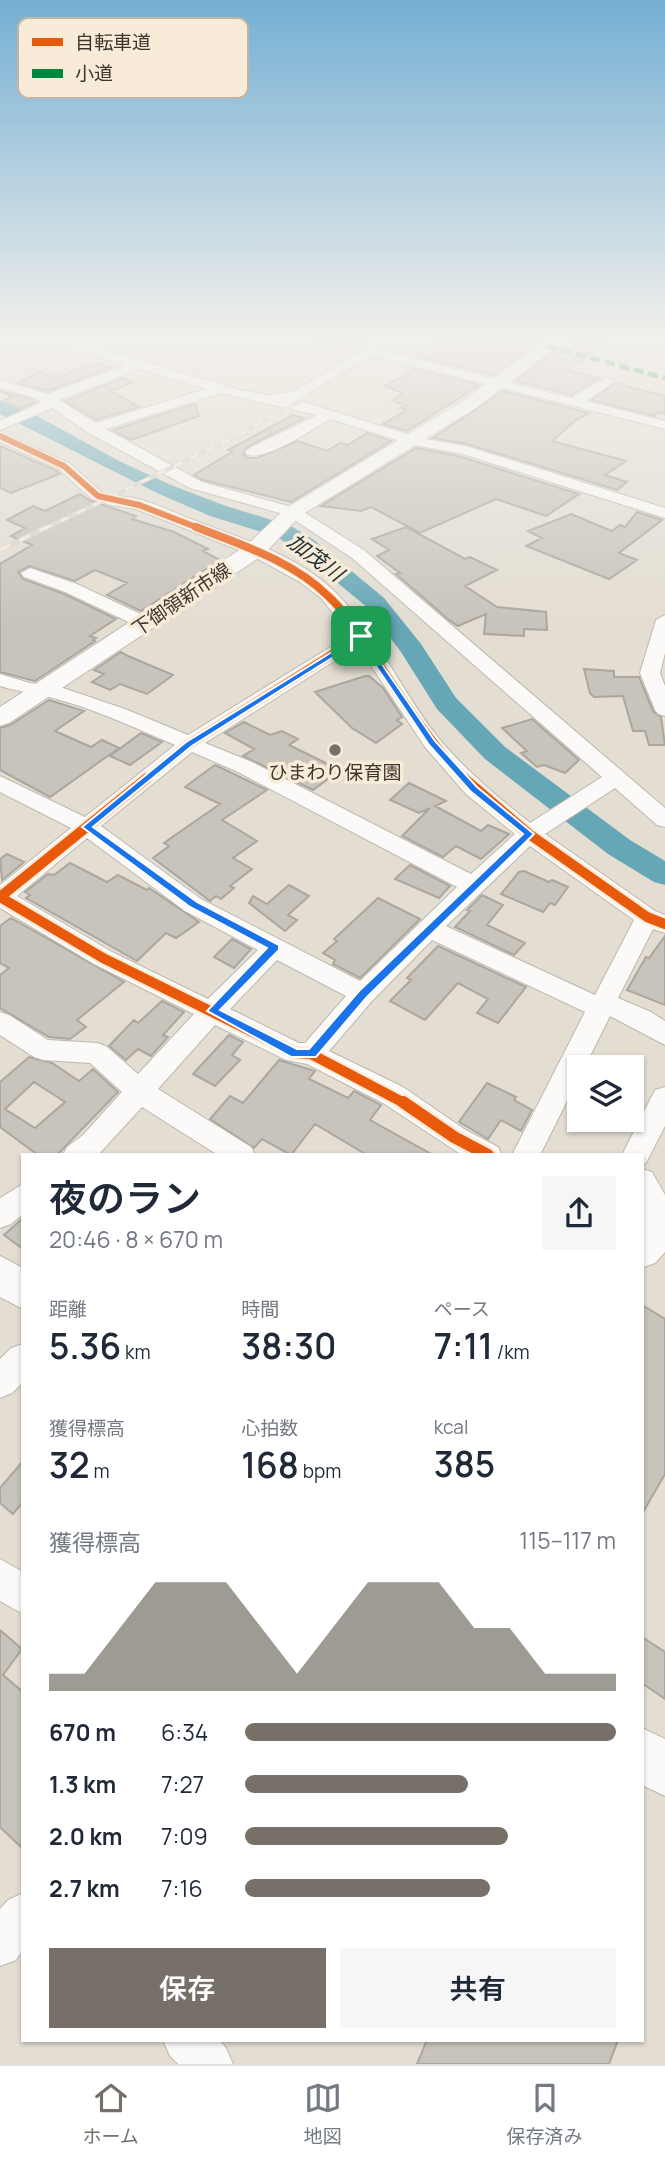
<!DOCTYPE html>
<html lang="ja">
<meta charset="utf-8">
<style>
:root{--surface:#fff;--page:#f6f6f7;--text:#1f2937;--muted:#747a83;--line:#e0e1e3;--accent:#767068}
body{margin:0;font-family:Manrope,"Noto Sans JP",sans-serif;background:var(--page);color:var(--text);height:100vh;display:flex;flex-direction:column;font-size:26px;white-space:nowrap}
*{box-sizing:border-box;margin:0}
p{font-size:23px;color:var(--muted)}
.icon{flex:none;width:38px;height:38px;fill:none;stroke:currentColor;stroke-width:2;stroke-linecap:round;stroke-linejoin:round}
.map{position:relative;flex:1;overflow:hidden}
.details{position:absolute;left:21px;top:1153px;width:623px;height:889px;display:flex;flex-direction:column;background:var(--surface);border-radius:0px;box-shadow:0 2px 5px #0004}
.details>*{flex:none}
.fabs{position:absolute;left:567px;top:1055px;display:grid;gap:14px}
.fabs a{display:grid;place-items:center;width:77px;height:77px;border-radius:0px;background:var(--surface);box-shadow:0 2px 5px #0004;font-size:35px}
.pin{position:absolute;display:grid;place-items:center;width:60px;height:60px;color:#fff;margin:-30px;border-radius:14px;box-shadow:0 4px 10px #0006}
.round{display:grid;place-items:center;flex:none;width:74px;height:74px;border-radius:0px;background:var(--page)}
.summary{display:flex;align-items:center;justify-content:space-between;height:119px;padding:0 28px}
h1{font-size:38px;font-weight:600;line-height:52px}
.stats{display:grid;grid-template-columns:repeat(3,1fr);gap:10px;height:119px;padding:7px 28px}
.stats div{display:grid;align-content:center}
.stats b{font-size:35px;font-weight:600}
.stats small{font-size:19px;font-weight:400}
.stats p{font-size:19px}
.chart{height:196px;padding:14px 28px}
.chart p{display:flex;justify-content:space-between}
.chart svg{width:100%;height:126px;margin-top:7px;fill:var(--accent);opacity:.7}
.cta{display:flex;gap:14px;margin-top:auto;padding:14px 28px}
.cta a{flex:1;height:80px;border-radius:0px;background:var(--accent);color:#fff;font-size:28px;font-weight:600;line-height:80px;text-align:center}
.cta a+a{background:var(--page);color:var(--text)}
ul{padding:0 28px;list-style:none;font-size:23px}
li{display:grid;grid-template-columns:112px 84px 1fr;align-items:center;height:52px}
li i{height:18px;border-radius:9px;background:var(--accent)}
.menu{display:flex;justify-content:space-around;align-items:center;height:98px;border-top:2px solid var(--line);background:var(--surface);font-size:19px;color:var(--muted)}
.menu a{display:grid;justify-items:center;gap:4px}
.menu .active{color:var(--accent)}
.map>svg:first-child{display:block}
</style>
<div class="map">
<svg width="665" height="2064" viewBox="0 0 665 2064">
<rect width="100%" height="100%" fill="#e3ddd2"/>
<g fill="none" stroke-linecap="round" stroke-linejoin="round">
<path fill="#66a7b7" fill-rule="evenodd" d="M0,401L32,413L119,461L171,485L226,506L291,526L314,540L384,598L421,644L456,698L505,747L630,840L665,861V885L654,882L608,854L485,759L437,709L401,652L368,608L298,550L275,536L210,516L157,493L0,414Z"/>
</g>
<path fill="#c9c4bb" stroke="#aba69e" stroke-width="2" fill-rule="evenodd" d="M313,334H381L353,350L312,340Z
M450,334L533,335L549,334L493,375L416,356Z
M576,334H618L567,370L599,378L572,395L516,381Z
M96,363L111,368L48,391L18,383L39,372L56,378Z
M415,369L480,385L407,431L383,424L406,410L400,408L405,405L392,401L403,393L385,386Z
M123,378L133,382L111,391L139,407L96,420L65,401Z
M615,383L665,396V414L658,412L654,416L592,400Z
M0,391L32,399L36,402L20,409L2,401L13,397Z
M503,391L589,413L576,420L552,441L626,461L605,475L627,482L617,490L467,444L433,438Z
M195,404L199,416L140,437L131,440L113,430Z
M293,415L304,418L247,447L243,454L248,458H257L298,441L327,451L340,443L348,445L367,433L391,441L291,502L203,480L194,475L232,452L228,450Z
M0,446L55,470L60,474L11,493L0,488Z
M416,448L458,456L579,494L546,516L496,499L420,533L371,507L361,511L321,506Z
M80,494L91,501L136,516L132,519L174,532L208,549L203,551L220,560L141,611L107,595L127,583L95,570L75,581L29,566L18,572L23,579L64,594L116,619L90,636L96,638L93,640L95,641L35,681L0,672V564L32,545L11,536L25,528L7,520L33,506L45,511Z
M637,512L662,520L619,553L637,560L609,579L526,546L542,538L528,531L571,514L612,531L620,525L625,527Z
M406,527L465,559L470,557L497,570L465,586L497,607L546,612L547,630L524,629V636L484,634L486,614L458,626L449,620L396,574L400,573L377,556L389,550L372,539Z
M121,652L128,656L173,675L147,694L120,684L110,690L92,682L104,674L94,670Z
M584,669L614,671V677H639L653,711L661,717L665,745H649L645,731H633L623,696L594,697L590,693Z
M365,676H369L383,688L402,717L397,720L402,724L376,743L352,728L315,692Z
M49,700L84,711L55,731L91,747L102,740L119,748L50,797L0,770V728L10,725Z
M532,719L579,760L565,773L544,765L537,767L521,753L527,751L502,728Z
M244,722L270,735L282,731L298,739L289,745L340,770L313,790L243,756L254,749L225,733Z
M141,733L162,742L130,765L110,756Z
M215,765L267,790L222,820L257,841L233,858L252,869L230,886L234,888L221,899L216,896L210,901L153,858L169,846L164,843L220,804L185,787Z
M409,783L446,801L435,806L481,831L488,825L509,834L481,859L456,846L443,857L402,836L430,808L419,813L390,800Z
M7,854L24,862L2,880L0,859Z
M70,863L107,882L118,875L147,890L149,888L199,922L176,938L166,933L137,961L26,898L30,895L25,892L48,874L54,875Z
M410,865L450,886L439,898L395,879Z
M524,871L549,882L552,880L568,887L555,905L550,903L543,912L501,894L519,872Z
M289,885L309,896L288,915L297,920L285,931L249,903L253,896L267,904Z
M482,895L503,905L487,925L525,943L514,955L455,927L470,911L467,910Z
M378,898L420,919L360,978L333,964L335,960L323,953L337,941L334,939Z
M11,918L124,982L77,1020L86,1027L70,1039L49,1037L0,1008V975L9,968L0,963V926Z
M665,936V1005L627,990L646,957L649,958Z
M232,939L251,949L234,968L214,957Z
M438,946L526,987L498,1023L477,1013L488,999L458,983L425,1020L390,1001L411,980L407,978Z
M162,1001L184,1012L163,1035L168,1037L151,1056L138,1049L126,1060L109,1046L134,1020L138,1023Z
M229,1035L243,1042L232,1055L240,1060L215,1086L193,1074Z
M29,1057L52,1063L79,1081L93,1069L118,1092L57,1155H38L0,1127V1082ZM34,1082L65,1102L35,1128L5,1109Z
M279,1060L315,1071L309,1079L348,1098L354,1091L381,1105L370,1120L433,1155H367L315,1124L291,1155L262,1139L254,1148L210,1119L230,1096L243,1103Z
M487,1083L516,1097L514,1100L532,1110L521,1131L501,1120L488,1139L459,1122Z
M23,1218V1249L4,1235Z
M642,1305L665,1319V1474L642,1514Z
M23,1461V1502L13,1514L0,1503V1488Z
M0,1630L22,1649L3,1675L23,1692V1849L0,1827Z
M642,1637L665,1652V1699L642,1683Z
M427,2040H618L609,2064H417Z"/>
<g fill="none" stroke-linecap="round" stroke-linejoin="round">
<defs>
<path id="minor" d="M10,334H28L0,347V338Z
M29,334H50L240,390L269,395L293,392L369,347L572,398L606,377L613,381L611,384L586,401L665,421V429L371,355L297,400L420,438L466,446L665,508V518L459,453L413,445L330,419C313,429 267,460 248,455L245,452L248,449L317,415L221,393L106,429L202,482L299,509L364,550L665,808V827L657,825L615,788L545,834L655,911L665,915V933L653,929L618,998L651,1012L665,1021V1045L610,1016L584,1068H579V1077L540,1155H512L585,1012L432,940L372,1001L329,1051L403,1087L464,1129L498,1147L502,1155H462L383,1103L307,1064L286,1060L215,1025L158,1089L251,1147L255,1155H218L142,1107L98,1155H63L67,1147L83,1135L122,1092L90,1063L43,1060L34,1057L0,1035V1012L9,1015L48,1040L97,1043L106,1046L138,1074L194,1014L94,964L0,908V885L71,828L0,792V776L85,817L175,745C135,728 95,709 53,698C35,693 19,692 0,686V674L30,683L60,687L125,709L188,735L350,635L322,599L300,582L249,554L136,509L106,504L104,501L106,498C132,491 165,509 188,518C237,537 297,554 335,592C378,635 402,693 440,740C467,772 498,797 530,823L602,777L352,558L287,515L190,488L87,432L52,408L0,430V421L42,402L33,397L0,388V380L48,394L126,365ZM140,369L206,389L96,423L59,400ZM358,646L425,747L466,794L515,834L471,874L252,762L205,743ZM192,752L238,772L457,887L360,981L201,899L101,826ZM87,838L185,911L258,950L208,999L112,952L17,896ZM530,846L634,920L595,995L446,926ZM277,960L346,996L305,1043H299L230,1009Z
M0,432L69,463L106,496L98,501L92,499L59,469L0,442Z
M30,568L77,584L151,619L154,623L145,629L139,627L65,592L24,577L21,573Z
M665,615V653L660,673L665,686V716L658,714L655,710L640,673L656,620Z
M665,1087V1126L646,1163L642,1165V1155H622L655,1090Z
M642,1169L652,1172L665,1195V1252L655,1263L644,1267Z
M23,1184V1214L11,1224L0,1228V1198Z
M23,1344V1382L12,1393L0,1398V1359L11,1348Z
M0,1559L23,1572V1614L0,1601Z
M23,1893V1950L16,1960L0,1966V1909L8,1900Z
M163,2040H219L226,2048L233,2064H178L170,2056Z"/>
<path id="major" d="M554,334H573L476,408L300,516L263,555L9,723L0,726V707L247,545L286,508L464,400Z
M0,1256L23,1268V1309L0,1297Z
M642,1728L665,1739V1796L642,1785Z"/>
</defs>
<use href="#minor" stroke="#bdb8af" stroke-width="2"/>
<use href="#major" stroke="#bdb8af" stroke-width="2"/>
<use href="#minor" fill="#fbfaf8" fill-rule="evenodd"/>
<use href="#major" fill="#fbfaf8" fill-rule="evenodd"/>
<defs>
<path id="rail-far1" d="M44,529L237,436L420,334"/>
<path id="rail" d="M0,550L47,527"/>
</defs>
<use href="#rail-far1" stroke="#d4d2cf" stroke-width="4.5"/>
<use href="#rail" stroke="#d4d2cf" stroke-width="5"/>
<use href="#rail-far1" stroke="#f8ebd7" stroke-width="2.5" stroke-dasharray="9" stroke-linecap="butt"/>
<use href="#rail" stroke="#f8ebd7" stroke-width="3.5" stroke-dasharray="11" stroke-linecap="butt"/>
<path stroke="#00873e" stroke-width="5" stroke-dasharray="10 5" stroke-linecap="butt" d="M547,346L665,378"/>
<defs>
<path id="cycleway-far3" d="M0,436L64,466L98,496L139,505L201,529"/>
<path id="cycleway-far2" d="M196,527C241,545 293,561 328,596C349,615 363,641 379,664C406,705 432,744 465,780
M145,780L189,744L361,636"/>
<path id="cycleway-far1" d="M147,778L0,897L103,958L295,1053L311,1054L406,1104
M464,778L529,834L647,917L665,924"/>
<path id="cycleway" d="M403,1102L454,1137L488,1155"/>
</defs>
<use href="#cycleway-far3" stroke="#f8ebd7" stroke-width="9"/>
<use href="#cycleway-far2" stroke="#f8ebd7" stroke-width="11"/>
<use href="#cycleway-far1" stroke="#f8ebd7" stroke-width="14"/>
<use href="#cycleway" stroke="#f8ebd7" stroke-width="17"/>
<use href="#cycleway-far3" stroke="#e8590c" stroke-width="6"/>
<use href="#cycleway-far2" stroke="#e8590c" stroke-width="8"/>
<use href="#cycleway-far1" stroke="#e8590c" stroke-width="10"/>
<use href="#cycleway" stroke="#e8590c" stroke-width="12"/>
</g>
<linearGradient id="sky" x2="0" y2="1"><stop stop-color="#74afd4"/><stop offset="0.54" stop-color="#f2f0eb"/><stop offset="1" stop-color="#f2f0eb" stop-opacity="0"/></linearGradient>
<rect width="665" height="623" fill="url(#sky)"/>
<path fill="#1a73e8" stroke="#fff" stroke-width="2" fill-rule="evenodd" d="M361,634L435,741L477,787L534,834L367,997L316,1057H291L207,1011L267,948L190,907L82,827L186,742ZM359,641L429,745L470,791L523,834L359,991L309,1049H297L220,1010L279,950V945L197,902L93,827L192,746Z"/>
<circle fill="#767068" stroke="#f8ebd7" stroke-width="2.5" cx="335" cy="750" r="7"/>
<g text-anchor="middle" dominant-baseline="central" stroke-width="7" stroke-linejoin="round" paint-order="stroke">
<g font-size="19" fill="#3c362f" stroke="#f8ebd7">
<text transform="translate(181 599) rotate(-34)">下御領新市線</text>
</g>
<g font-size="19" fill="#3c362f" stroke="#f8ebd7">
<text x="335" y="772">ひまわり保育園</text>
</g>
<g font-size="21" font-style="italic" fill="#1a2f36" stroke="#f8ebd7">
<text transform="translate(316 557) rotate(37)">加茂川</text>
</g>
</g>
<rect x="18" y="18" width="230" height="80" rx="10" fill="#f8ebd7" stroke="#c0b5a5" stroke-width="2"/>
<rect x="32" y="38" width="31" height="8" fill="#e8590c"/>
<rect x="32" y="69" width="31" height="9" fill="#00873e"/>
<g font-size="19" fill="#3c362f">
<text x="75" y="49">自転車道</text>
<text x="75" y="80">小道</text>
</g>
</svg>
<div class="fabs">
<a><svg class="icon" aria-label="layers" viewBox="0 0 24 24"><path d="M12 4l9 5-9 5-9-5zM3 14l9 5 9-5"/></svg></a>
</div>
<div class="pin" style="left:361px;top:636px;background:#1e9e55"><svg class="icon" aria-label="arrive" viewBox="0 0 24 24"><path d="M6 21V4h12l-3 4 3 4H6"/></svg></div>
<section class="details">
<div class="summary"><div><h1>夜のラン</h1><p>20:46 · 8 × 670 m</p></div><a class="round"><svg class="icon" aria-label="share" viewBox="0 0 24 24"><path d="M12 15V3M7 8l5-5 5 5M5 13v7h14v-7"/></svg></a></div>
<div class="stats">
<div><p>距離</p><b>5.36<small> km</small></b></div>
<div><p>時間</p><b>38:30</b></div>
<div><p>ペース</p><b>7:11<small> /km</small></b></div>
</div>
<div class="stats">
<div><p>獲得標高</p><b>32<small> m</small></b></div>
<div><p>心拍数</p><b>168<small> bpm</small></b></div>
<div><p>kcal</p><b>385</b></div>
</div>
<div class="chart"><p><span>獲得標高</span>115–117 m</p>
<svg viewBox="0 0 160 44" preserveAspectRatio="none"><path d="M0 44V38L10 38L20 22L30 6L40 6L50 6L60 22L70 38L80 22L90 6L100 6L110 6L120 22L130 22L140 38L150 38L160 38V44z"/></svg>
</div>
<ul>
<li><b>670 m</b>6:34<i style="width:100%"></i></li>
<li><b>1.3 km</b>7:27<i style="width:60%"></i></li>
<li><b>2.0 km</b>7:09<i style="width:71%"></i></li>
<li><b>2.7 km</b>7:16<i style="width:66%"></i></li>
</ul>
<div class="cta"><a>保存</a><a>共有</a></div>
</section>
</div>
<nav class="menu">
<a class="active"><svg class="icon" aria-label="home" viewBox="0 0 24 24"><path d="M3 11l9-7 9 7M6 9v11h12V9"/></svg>ホーム</a>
<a><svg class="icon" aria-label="map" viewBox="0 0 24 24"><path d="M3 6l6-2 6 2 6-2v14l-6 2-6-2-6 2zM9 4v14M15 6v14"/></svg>地図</a>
<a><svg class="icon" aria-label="saved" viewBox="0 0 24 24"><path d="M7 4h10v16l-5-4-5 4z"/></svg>保存済み</a>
</nav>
